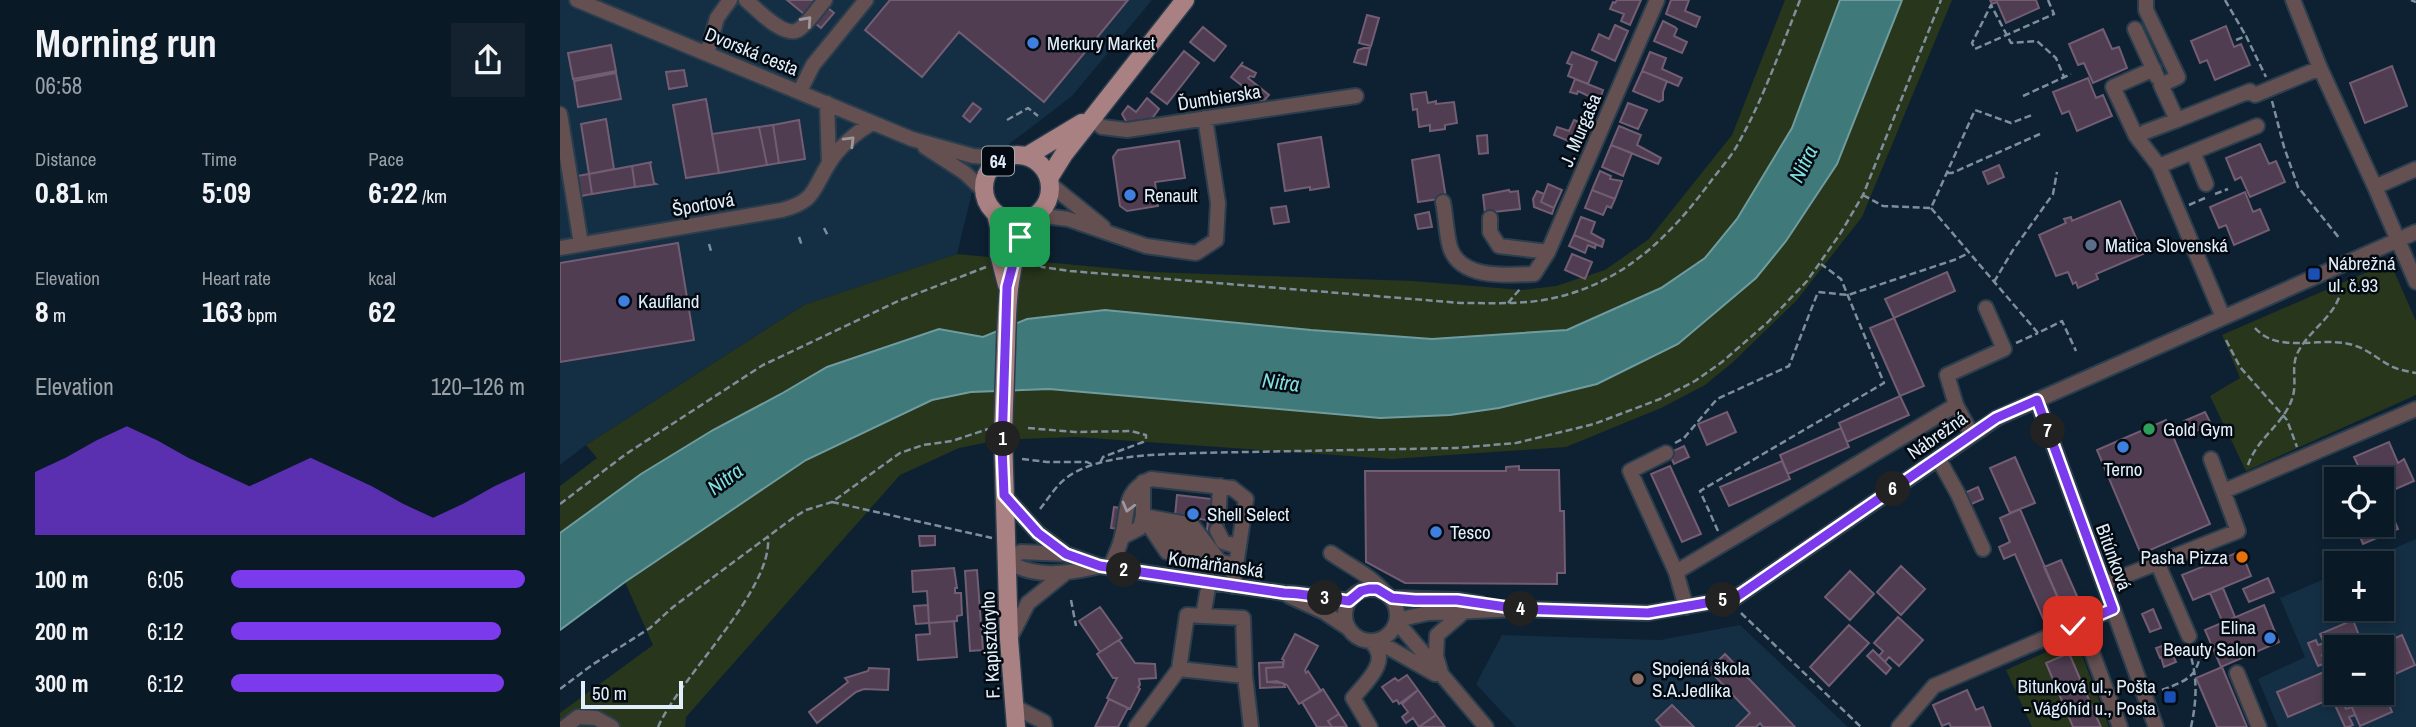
<!DOCTYPE html>
<meta charset="utf-8">
<style>
:root{--surface:#0a1926;--page:#13222e;--text:#f1f3f6;--muted:#99a0a7;--line:#2a3843;--accent:#7c3aed}
body{margin:0;font-family:"Archivo Narrow",sans-serif;background:var(--page);color:var(--text);height:100vh;display:flex;flex-direction:column;font-size:26px;white-space:nowrap}
*{box-sizing:border-box;margin:0}
p{font-size:23px;color:var(--muted)}
.icon{flex:none;width:38px;height:38px;fill:none;stroke:currentColor;stroke-width:2;stroke-linecap:round;stroke-linejoin:round}
.map{position:relative;flex:1;overflow:hidden}
.panel{display:flex;flex-direction:column;background:var(--surface);width:560px}
.panel>*{flex:none}
.buttons{position:absolute;left:1764px;top:467px;display:grid;gap:14px}
.buttons a{display:grid;place-items:center;width:70px;height:70px;border-radius:0px;background:var(--surface);box-shadow:0 4px 10px #0003,0 0 0 2px var(--line);font-size:35px}
.scale{position:absolute;left:21px;bottom:18px;width:102px;box-sizing:border-box;padding-left:7px;border:4px solid #e2eefa;border-top:0;font-size:19px;line-height:24px;white-space:nowrap;color:#e2eefa;-webkit-text-stroke:5px #030a11;paint-order:stroke}
.pin{position:absolute;display:grid;place-items:center;width:60px;height:60px;color:#fff;margin:-30px;border-radius:14px;box-shadow:0 4px 10px #0006}
.km{position:absolute;width:35px;height:35px;margin:-18px;border-radius:50%;background:#222;color:#fff;font-size:19px;line-height:35px;text-align:center}
.round{display:grid;place-items:center;flex:none;width:74px;height:74px;border-radius:0px;background:var(--page)}
.head{display:flex;align-items:center;justify-content:space-between;height:119px;padding:0 35px}
h1{font-size:38px;font-weight:700;line-height:52px}
.metrics{display:grid;grid-template-columns:repeat(3,1fr);gap:10px;height:119px;padding:7px 35px}
.metrics div{display:grid;align-content:center}
.metrics b{font-size:30px;font-weight:700}
.metrics small{font-size:19px;font-weight:400}
.metrics p{font-size:19px}
.chart{height:196px;padding:14px 35px}
.chart p{display:flex;justify-content:space-between}
.chart svg{width:100%;height:126px;margin-top:7px;fill:var(--accent);opacity:.7}
ul{padding:0 35px;list-style:none;font-size:23px}
li{display:grid;grid-template-columns:112px 84px 1fr;align-items:center;height:52px}
li i{height:18px;border-radius:9px;background:var(--accent)}
main{display:flex;flex:1;min-height:0}
.map>svg:first-child{display:block}
</style>
<main>
<section class="panel">
<div class="head"><div><h1>Morning run</h1><p>06:58</p></div><a class="round"><svg class="icon" aria-label="share" viewBox="0 0 24 24"><path d="M12 15V3M7 8l5-5 5 5M5 13v7h14v-7"/></svg></a></div>
<div class="metrics">
<div><p>Distance</p><b>0.81<small> km</small></b></div>
<div><p>Time</p><b>5:09</b></div>
<div><p>Pace</p><b>6:22<small> /km</small></b></div>
</div>
<div class="metrics">
<div><p>Elevation</p><b>8<small> m</small></b></div>
<div><p>Heart rate</p><b>163<small> bpm</small></b></div>
<div><p>kcal</p><b>62</b></div>
</div>
<div class="chart"><p><span>Elevation</span>120–126 m</p>
<svg viewBox="0 0 160 44" preserveAspectRatio="none"><path d="M0 44V22L10 17L20 11L30 6L40 11L50 17L60 22L70 27L80 22L90 17L100 22L110 27L120 33L130 38L140 33L150 27L160 22V44z"/></svg>
</div>
<ul>
<li><b>100 m</b>6:05<i style="width:100%"></i></li>
<li><b>200 m</b>6:12<i style="width:92%"></i></li>
<li><b>300 m</b>6:12<i style="width:93%"></i></li>
</ul>
</section>
<div class="map">
<svg width="1856" height="727" viewBox="0 0 1856 727">
<rect width="100%" height="100%" fill="#0d2132"/>
<path fill="#142e43" fill-rule="evenodd" d="M0,0H592L512,96L418,168L397,254L244,305L26,445L0,465Z
M1856,539V727H1718L1698,679L1745,657L1720,598L1776,574V609H1822V564L1800,563ZM1776,648H1822V693H1776Z
M1180,625L1288,727H956L916,684L942,635L1100,640Z"/>
<path fill="#28361b" d="M1225,0H1280L1232,128L1177,219L1145,258L1101,288L1007,330L872,339L751,330L545,310L467,319L423,337L379,329L267,367L221,394L153,430L81,474L0,533V486L37,458L26,445L244,305L397,254L592,272L853,281L962,290L996,286L1045,270L1089,239L1172,135Z
M1342,0H1392L1302,217L1236,301L1172,363L1145,385L1101,408L1006,447L832,459L516,437L439,440L399,448L340,475L126,717L125,727H0V713L93,645L65,582L246,460L372,400L411,392L489,389L533,391L820,418L890,415L939,408L1037,384L1248,210L1277,164Z
M1830,262L1856,321V395L1686,471L1650,396L1680,378L1662,335Z
M1516,639L1549,727H1472L1446,670Z"/>
<path fill="#3f7979" stroke="#709ca0" stroke-width="2" d="M1280,0H1342L1277,164L1226,241L1196,278L1118,344L1037,384L939,408L890,415L820,418L489,389L411,392L372,400L246,460L65,582L0,630V533L81,474L153,430L221,394L267,367L379,329L423,337L467,319L545,310L751,330L872,339L1007,330L1101,288L1145,258L1177,219L1232,128Z"/>
<path fill="#503d51" stroke="#725d72" stroke-width="2" d="M227,0H258L274,13L261,28Z
M330,0H568L484,102L399,32L362,77L305,30Z
M1057,0H1081L1070,25L1061,21L1064,14L1050,9L1053,2L1055,3Z
M1111,0H1129L1125,11L1140,17L1136,27L1106,14Z
M1430,0H1476L1479,8L1446,23L1437,2L1432,4Z
M807,15L819,18L811,46L799,43Z
M1103,21L1115,27L1117,29L1114,36L1127,42L1122,53L1094,41Z
M1055,25L1068,31L1055,61L1032,50L1039,34L1049,39Z
M1666,26L1674,47L1681,44L1690,65L1655,80L1647,60L1640,63L1631,41Z
M643,27L666,46L654,61L630,42Z
M1543,29L1552,49L1559,47L1567,68L1533,83L1524,63L1518,65L1509,44Z
M51,45L56,71L13,79L8,53Z
M804,48H810L806,65L794,62L798,50Z
M624,51L639,63L607,104L591,92Z
M1012,52L1037,62L1028,84L1008,76L1012,65L1007,63Z
M1090,52L1106,58L1102,69L1122,78L1118,86L1082,71Z
M683,62L681,65L696,73L694,77L690,76L688,78L709,95L703,102L671,77Z
M1832,66L1847,106L1805,123L1790,83Z
M124,70L127,86L109,89L106,72Z
M1082,71L1107,81L1103,92V100L1099,102L1073,91Z
M56,73L61,99L18,107L14,81Z
M1528,78L1536,98L1543,95L1552,116L1517,131L1509,111L1502,114L1493,92Z
M1015,79L1043,90L1039,101L1018,91L1017,94L1010,92Z
M866,92L868,103L876,101V104L894,102L897,123L885,125V129L870,131V125L859,127L857,109L853,110L851,94Z
M587,98L599,109L591,120L567,123L562,114L568,106L576,112Z
M146,99L159,173L126,178L113,105Z
M413,103L421,109L410,122L403,116Z
M1068,103L1087,110L1078,129L1060,122Z
M46,119L54,169L29,174L21,124Z
M239,120L245,159L219,163L213,125Z
M1014,120L1028,126L1020,146L994,135L997,127L1009,131Z
M213,125L219,163L207,165L199,127Z
M1059,126L1081,135L1077,145L1101,158L1098,164L1051,145Z
M199,127L207,165L159,173L152,134Z
M927,135L928,153L919,154L917,136Z
M761,137L769,187L750,190V187L725,191L718,144Z
M619,141L625,178L595,182L598,206L567,211L560,206L553,157L558,150Z
M1700,144L1709,164L1716,161L1725,182L1690,197L1681,177L1675,180L1666,158Z
M1051,145L1072,153L1063,176L1042,167Z
M879,155L886,198L858,202L852,160Z
M92,162L90,163L94,183L96,184L75,187L72,166Z
M1439,165L1444,177L1428,184L1423,172Z
M72,166L75,187L32,194L29,174Z
M1040,171L1051,176L1050,179L1062,181L1055,199L1032,190Z
M29,174L32,194L21,196L17,176Z
M988,184L1002,190L994,208L981,202Z
M949,190L950,192L958,191L960,209L925,213L923,195Z
M1032,190L1055,199L1051,208L1047,206L1043,215L1025,208Z
M977,191L984,194L981,202L994,208L992,214L974,207L973,199Z
M1685,192L1693,212L1700,209L1709,230L1674,245L1666,225L1659,228L1650,207Z
M1560,201L1583,254L1536,274L1538,279L1518,288L1516,282L1513,284L1508,272L1496,276L1479,235L1506,223L1504,219L1511,217L1512,221Z
M726,206L729,222L714,224L711,208Z
M869,212L872,227L858,229L855,215Z
M1021,217L1035,222L1031,233L1044,240L1042,247L1014,235Z
M1014,235L1036,244L1035,248L1028,245L1025,253L1009,246Z
M118,243L134,340L0,362V263Z
M1012,254L1032,262L1025,279L1005,270Z
M1387,272L1395,291L1334,318L1325,299Z
M1334,318L1364,386L1340,396L1310,328Z
M1340,396L1349,415L1287,442L1279,423Z
M1167,412L1176,432L1147,445L1138,424Z
M1645,412L1651,424L1630,434L1624,421Z
M1606,420L1650,524L1581,554L1537,450Z
M1281,428L1289,447L1228,474L1220,455Z
M1829,442L1838,463L1844,459L1854,481L1822,495V480H1812L1810,476L1804,478L1794,457Z
M1124,446L1129,457L1114,464L1109,453Z
M1455,457L1475,503L1450,513L1430,468Z
M1222,461L1230,479L1169,506L1160,487Z
M959,466V470H999L1000,511H1004L1005,573H997V584L845,583L806,562L805,471H946V467Z
M1110,466L1141,534L1122,542L1091,474Z
M1418,487L1423,499L1407,506L1402,494Z
M617,495L652,499L651,505L665,507L663,531L647,530L648,520L615,516Z
M554,507L575,510L572,531L551,528Z
M1829,508L1838,529L1803,544L1795,525H1822V511Z
M1460,509L1505,614L1485,623L1455,554L1444,559L1439,547L1450,542L1440,518Z
M359,536H375V545L360,546Z
M1681,551L1691,576L1633,600L1622,575Z
M1501,560L1517,596L1500,603L1484,567Z
M1341,566L1365,589L1341,615L1317,592Z
M394,568L397,588H395V593H401L402,615L397,616V621L369,623L367,591L353,592L352,571Z
M417,570L423,650L410,651L405,571Z
M1290,571L1314,594L1290,620L1265,597Z
M1708,578L1714,592L1689,602L1683,589Z
M1663,588L1675,617L1663,623L1650,593Z
M368,605L369,623L356,624L354,606Z
M1704,605L1719,642L1661,667L1645,630Z
M540,607L562,638L540,652L519,621Z
M1593,609L1601,628L1590,632L1582,614Z
M1338,617L1363,640L1339,666L1329,657L1325,662L1319,656L1323,651L1314,643Z
M1793,620L1804,648H1776V663L1773,664L1760,634Z
M394,621L397,657L358,660L356,635L370,634L369,623Z
M1289,625L1309,643L1269,686L1250,667Z
M735,634L758,646L745,670L746,673L748,671L761,691L739,704L727,685L717,681L707,682L706,668L723,667L724,660L722,659Z
M1842,635L1855,665L1822,680V648H1812Z
M559,640L575,663L595,664L596,678L579,679L580,685L578,687L580,689L570,709L547,698L557,678H553L537,654Z
M1756,640L1758,645L1764,643L1768,653L1762,655L1766,663L1758,666L1748,643Z
M1608,644L1611,653L1600,658L1596,648Z
M1313,650L1331,668L1326,674L1307,656Z
M1509,653L1529,700L1541,727H1513L1486,663Z
M1612,653L1616,662L1604,667L1601,657Z
M1165,654L1216,707L1235,727H1203L1200,723L1196,727H1176L1190,713L1149,670Z
M723,662V667L706,668L707,682L723,683L725,687L700,688L699,663Z
M1662,667L1687,727H1657L1636,678Z
M309,668L329,669L328,690L304,689L296,692L257,723L249,712L288,682L285,678L308,671Z
M1771,669L1776,681V693L1782,694L1728,717L1717,692Z
M847,675L858,690L839,704L837,700L833,702L822,687L835,678L838,681Z
M1822,687L1832,712L1800,726L1787,696L1793,693H1822Z
M763,689L779,714L768,721L772,727H757L742,702Z
M858,690L876,715L859,727L853,718L846,723L842,717L848,712L842,704Z
M1407,690L1416,710L1423,707L1431,727H1391L1389,723L1382,726L1373,705Z
M549,699L568,708L558,727H535Z
M1783,702L1786,709L1792,707L1795,715L1789,717L1793,725L1788,727H1785L1775,705Z
M1112,705L1134,727H1102L1096,720Z
M779,714L786,725L787,727H772L768,721Z
M876,715L885,727H859Z"/>
<g fill="none" stroke-linecap="round" stroke-linejoin="round">
<defs>
<path id="minor" d="M17,0L352,139L413,156L442,158
M186,0C197,9 223,38 238,30C248,24 257,9 265,0
M1733,0L1760,68L1815,187L1856,169
M1575,29L1597,77
M147,54L157,18L170,0
M1594,69L1553,87L1576,136L1599,166L1663,317
M240,91L253,65L306,0
M267,103L269,163
M0,114L21,244
M531,118L542,127L567,130L796,96
M1617,120L1690,91L1695,95L1760,68
M1585,132L1617,120L1601,85L1618,77L1586,10V0
M365,147L405,173L424,191
M1633,152L1697,126
M1599,166L1633,152L1646,184
M491,185L543,227
M1815,187L1856,282
M883,202C886,217 886,233 890,247C900,280 948,275 974,274L988,252L1097,0
M477,215L508,219L586,246L636,253L656,240L658,203L645,118
M930,218V232L939,246L988,252
M0,248L222,210C255,201 252,191 268,165C277,149 297,131 313,123
M1477,400L1596,727
M1412,435L1396,405L1387,375L1444,349L1426,308
M1106,453L1070,471L1116,572L1126,607
M1378,458L1398,494L1423,549
M1664,491L1856,409
M444,495L478,533L506,554
M659,507L660,486
M583,516L607,552L676,565
M583,516L632,525L660,562
M601,520L624,555
M617,522L644,559
M657,530L663,542L679,547
M562,537L580,528L583,516V482
M771,553C789,566 810,575 824,592
M1597,562L1629,636
M540,566C509,573 474,580 446,560L461,552L506,554L540,566L724,593C747,594 767,598 789,601
M550,568C554,557 560,547 562,536C569,510 562,492 591,479L672,488L686,499L673,586
M1116,572L1396,405
M649,583L643,616L627,615L619,669L685,676
M1544,584L1678,531L1651,459
M785 615a26 26 0 1 1 52 0a26 26 0 1 1-52 0Z
M729,596L764,612L788,628
M832,598L897,600L921,604
M643,616L683,618L685,676L691,727
M837,620L868,613L960,609L1088,613L1175,598L1437,418L1856,232
M837,622L926,727
M1521,623L1560,727
M450,638L468,603L504,574
M817,641L875,674
M881,673L876,656L877,635L905,611
M1677,673L1699,727
M455,707L484,722L485,727
M5,727L18,717L36,718L52,727
M576,727L619,669
M810,727L793,698C806,682 832,660 811,642
M1339,727L1374,686L1553,609"/>
<path id="major" d="M424 188a33 33 0 1 1 66 0a33 33 0 1 1-66 0Z
M467,156L522,123
M489,178L504,154L625,0
M436,213L439,227V254L447,285
M446,346C447,299 448,263 469,219
M443,435L449,639L456,727"/>
</defs>
<use href="#minor" stroke="#2b3e4e" stroke-width="18"/>
<use href="#major" stroke="#2b3e4e" stroke-width="21"/>
<path stroke="#7e8e9c" stroke-width="2.5" stroke-dasharray="7 3.5" stroke-linecap="butt" d="M1488,0L1494,14L1415,49L1412,43L1431,5L1451,43L1477,41L1496,58L1504,77
M1665,0L1686,36
M1851,0L1856,2
M1676,40L1686,36L1706,77
M1463,96L1511,74
M1712,101L1724,147L1738,187L1780,239
M447,120L468,108L478,116
M1387,173H1392L1480,134
M1655,194L1668,189
M1303,195L1323,206L1371,208L1415,110L1451,123L1472,115
M1629,205L1645,198
M1371,208L1478,333L1502,321L1516,351
M264,228L268,236
M239,237L242,246
M149,244L151,251
M470,260L482,267L510,271L901,303C934,303 970,305 1002,296C1067,279 1112,234 1151,181C1160,169 1172,156 1179,142C1204,97 1221,48 1240,0
M1434,282L1453,250L1493,194L1497,172
M948,303L960,289
M1695,328C1720,356 1763,334 1796,346C1808,350 1818,359 1829,365C1837,370 1847,371 1856,373
M1666,340L1680,367L1727,420L1737,447
M1456,343L1478,333
M468,428L515,432L571,431L586,435V439L583,442L543,457L540,463
M1115,443L1124,438L1157,399L1229,366L1258,292L1288,295L1394,260L1409,253
M462,459L487,462H527L533,465
M1688,465C1697,438 1723,425 1732,399C1738,383 1730,367 1738,352C1750,329 1775,317 1781,291
M272,502L432,538
M0,504L66,454L203,365L338,301L426,267
M480,509C488,499 495,487 505,479C536,454 596,455 635,453L896,448L956,443L1034,424L1100,399L1135,381L1162,362L1208,322L1247,281L1280,234L1303,195L1381,0
M1158,531L1140,491L1324,383L1281,279L1261,264
M511,600L516,626
M1181,613L1301,727
M1628,648C1638,674 1637,700 1631,727
M0,689L32,665L90,628L113,607L233,518L246,510L272,502L340,453L363,445L392,441L428,429
M1602,690C1632,679 1639,675 1642,641
M98,727C120,677 213,590 208,537"/>
<use href="#minor" stroke="#655051" stroke-width="14"/>
<use href="#major" stroke="#aa8182" stroke-width="18"/>
<defs>
<path id="major-bridge" d="M443,435L446,346"/>
</defs>
<use href="#major-bridge" stroke="#2b3e4e" stroke-width="21" stroke-linecap="butt"/>
<use href="#major-bridge" stroke="#aa8182" stroke-width="18"/>
</g>
<defs><path id="oneway-chevron" d="M-2-3.5L2.5 0L-2 3.5" fill="none" stroke-width="1.6" stroke-linecap="round" stroke-linejoin="round" transform="scale(1.75)"/></defs>
<g stroke="#9d979d">
<use href="#oneway-chevron" transform="translate(247 21) rotate(-48)"/>
<use href="#oneway-chevron" transform="translate(290 141) rotate(-45)"/>
<use href="#oneway-chevron" transform="translate(568 507) rotate(105)"/>
</g>
<g fill="none" stroke-linecap="round" stroke-linejoin="round">
<defs>
<path id="route" d="M460,237L447,287L442,447L444,495L478,533L506,554L540,566L724,593C747,594 767,598 789,601L801,591L809,589H817L832,598L855,600H897L960,609L1088,613L1175,598L1436,418L1477,400L1553,609L1513,626"/>
</defs>
<use href="#route" stroke="#fff" stroke-width="14"/>
<use href="#route" stroke="#7c3aed" stroke-width="9"/>
</g>
<g fill="#3f7fe0" stroke="#030a11" stroke-width="2.5">
<circle cx="473" cy="43" r="7"/>
<circle cx="570" cy="195" r="7"/>
<circle cx="64" cy="301" r="7"/>
<circle cx="1563" cy="447" r="7"/>
<circle cx="633" cy="514" r="7"/>
<circle cx="876" cy="532" r="7"/>
<circle cx="1710" cy="638" r="7"/>
</g>
<circle fill="#5c6f8a" stroke="#030a11" stroke-width="2.5" cx="1531" cy="245" r="7"/>
<g fill="#1a4fb4" stroke="#030a11" stroke-width="2.5">
<rect x="1747" y="267" width="14" height="14" rx="3.5"/>
<rect x="1603" y="690" width="14" height="14" rx="3.5"/>
</g>
<circle fill="#2e9e5b" stroke="#030a11" stroke-width="2.5" cx="1589" cy="429" r="7"/>
<circle fill="#e8710a" stroke="#030a11" stroke-width="2.5" cx="1682" cy="557" r="7"/>
<circle fill="#8d6e63" stroke="#030a11" stroke-width="2.5" cx="1078" cy="679" r="7"/>
<g text-anchor="middle" dominant-baseline="central" stroke-width="5" stroke-linejoin="round" paint-order="stroke">
<rect fill="#030a11" stroke="#9faab4" stroke-width="2" x="422" y="146.5" width="32" height="29" rx="5"/>
<g font-size="18" font-weight="bold" fill="#e2eefa">
<text x="438" y="161">64</text>
</g>
<g font-size="19" fill="#e2eefa" stroke="#030a11" text-anchor="start">
<text x="487" y="43">Merkury Market</text>
<text x="584" y="195">Renault</text>
<text x="1545" y="245">Matica Slovenská</text>
<text x="1768" y="263">Nábrežná<tspan x="1768" dy="22">ul. č.93</tspan></text>
<text x="78" y="301">Kaufland</text>
<text x="1603" y="429">Gold Gym</text>
<text x="1563" y="469" text-anchor="middle">Terno</text>
<text x="647" y="514">Shell Select</text>
<text x="890" y="532">Tesco</text>
<text x="1668" y="557" text-anchor="end">Pasha Pizza</text>
<text x="1696" y="627" text-anchor="end">Elina<tspan x="1696" dy="22">Beauty Salon</tspan></text>
<text x="1092" y="668">Spojená škola<tspan x="1092" dy="22">S.A.Jedlíka</tspan></text>
<text x="1596" y="686" text-anchor="end">Bitunková ul., Pošta<tspan x="1596" dy="22">- Vágóhíd u., Posta</tspan></text>
</g>
<g font-size="19" fill="#e2eefa" stroke="#030a11">
<text transform="translate(192 51) rotate(22)">Dvorská cesta</text>
<text transform="translate(659 97) rotate(-9)">Ďumbierska</text>
<text transform="translate(1020 130) rotate(-67)">J. Murgaša</text>
<text transform="translate(143 204) rotate(-10)">Športová</text>
<text transform="translate(1377 435) rotate(-35)">Nábrežná</text>
<text transform="translate(1554 557) rotate(70)">Bitúnková</text>
<text transform="translate(656 564) rotate(8)">Komárňanská</text>
<text transform="translate(430 645) rotate(-93)">F. Kapisztóryho</text>
</g>
<g font-size="21" font-style="italic" fill="#81e0e0" stroke="#030a11">
<text transform="translate(1243 164) rotate(-64)">Nitra</text>
<text transform="translate(721 382) rotate(7)">Nitra</text>
<text transform="translate(165 479) rotate(-36)">Nitra</text>
</g>
</g>
</svg>
<div class="buttons">
<a><svg class="icon" aria-label="locate" viewBox="0 0 24 24"><circle cx="12" cy="12" r="6"/><path d="M12 2v4M12 18v4M2 12h4M18 12h4"/></svg></a>
<a>+</a>
<a>−</a>
</div>
<div class="scale">50 m</div>
<div class="pin" style="left:460px;top:237px;background:#1e9e55"><svg class="icon" aria-label="arrive" viewBox="0 0 24 24"><path d="M6 21V4h12l-3 4 3 4H6"/></svg></div>
<div class="pin" style="left:1513px;top:626px;background:#d93025"><svg class="icon" aria-label="check" viewBox="0 0 24 24"><path d="M5 12l5 5 9-10"/></svg></div>
<b class="km" style="left:443px;top:439px">1</b>
<b class="km" style="left:564px;top:570px">2</b>
<b class="km" style="left:765px;top:598px">3</b>
<b class="km" style="left:961px;top:609px">4</b>
<b class="km" style="left:1163px;top:600px">5</b>
<b class="km" style="left:1333px;top:489px">6</b>
<b class="km" style="left:1488px;top:431px">7</b>
</div>
</main>
